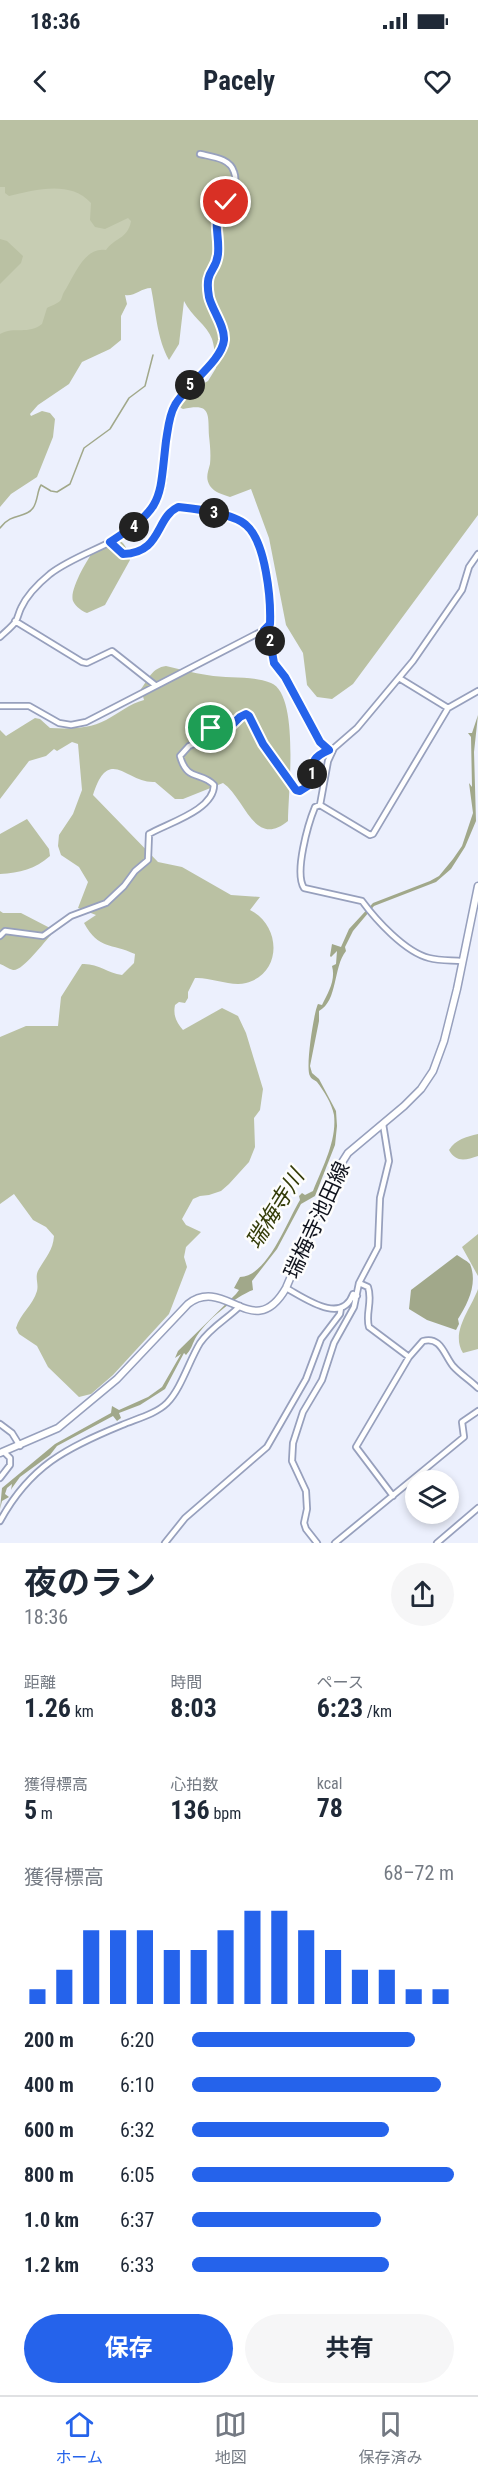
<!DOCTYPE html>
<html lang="ja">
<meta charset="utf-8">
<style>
:root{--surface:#fff;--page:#f6f6f7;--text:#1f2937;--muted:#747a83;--line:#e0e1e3;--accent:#2563eb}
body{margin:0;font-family:"Roboto Condensed","Noto Sans JP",sans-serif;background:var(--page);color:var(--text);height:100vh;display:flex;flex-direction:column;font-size:22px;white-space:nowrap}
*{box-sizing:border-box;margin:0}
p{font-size:20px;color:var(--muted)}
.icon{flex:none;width:33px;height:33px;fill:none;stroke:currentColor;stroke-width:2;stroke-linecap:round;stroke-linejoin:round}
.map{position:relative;height:1423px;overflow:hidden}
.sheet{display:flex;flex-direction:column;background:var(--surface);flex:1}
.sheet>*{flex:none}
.fabs{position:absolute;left:405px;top:1350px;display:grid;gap:12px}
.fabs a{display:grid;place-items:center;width:54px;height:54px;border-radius:50%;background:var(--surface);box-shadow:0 3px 9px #0003;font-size:30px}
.pin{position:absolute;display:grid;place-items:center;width:51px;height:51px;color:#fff;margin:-26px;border:3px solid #fff;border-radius:50%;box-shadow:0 2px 6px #0007}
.km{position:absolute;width:30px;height:30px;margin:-15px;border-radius:50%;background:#222;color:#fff;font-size:16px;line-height:30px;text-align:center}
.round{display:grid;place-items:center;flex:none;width:63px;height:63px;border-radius:32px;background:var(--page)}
.headline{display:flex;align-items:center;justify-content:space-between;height:102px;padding:0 24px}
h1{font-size:33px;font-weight:700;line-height:45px}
.figures{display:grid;grid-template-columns:repeat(3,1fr);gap:9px;height:102px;padding:6px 24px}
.figures div{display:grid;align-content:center}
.figures b{font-size:26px;font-weight:700}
.figures small{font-size:16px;font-weight:400}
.figures p{font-size:16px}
.chart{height:168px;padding:12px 24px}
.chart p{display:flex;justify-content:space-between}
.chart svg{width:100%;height:108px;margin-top:6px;stroke:var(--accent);stroke-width:6}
.cta{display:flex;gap:12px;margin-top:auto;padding:12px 24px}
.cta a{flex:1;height:69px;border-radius:36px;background:var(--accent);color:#fff;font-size:24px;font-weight:700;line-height:69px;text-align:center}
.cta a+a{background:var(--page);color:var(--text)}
ul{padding:0 24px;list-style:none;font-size:20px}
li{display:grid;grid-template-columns:96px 72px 1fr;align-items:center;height:45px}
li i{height:15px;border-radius:8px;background:var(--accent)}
.status{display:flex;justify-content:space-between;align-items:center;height:42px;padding:0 30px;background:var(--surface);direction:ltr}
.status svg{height:16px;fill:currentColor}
header{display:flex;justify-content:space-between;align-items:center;height:78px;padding:0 24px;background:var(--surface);font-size:27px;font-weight:700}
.menu{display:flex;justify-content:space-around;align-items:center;height:84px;border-top:2px solid var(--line);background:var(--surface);font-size:16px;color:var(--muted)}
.menu a{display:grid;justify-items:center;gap:3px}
.menu .current{color:var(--accent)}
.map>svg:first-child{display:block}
</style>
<div class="status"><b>18:36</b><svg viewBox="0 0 49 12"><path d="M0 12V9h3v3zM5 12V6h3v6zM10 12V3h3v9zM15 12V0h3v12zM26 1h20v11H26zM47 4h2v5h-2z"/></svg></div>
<header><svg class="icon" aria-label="back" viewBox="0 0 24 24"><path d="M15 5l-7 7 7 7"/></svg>Pacely<svg class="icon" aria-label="heart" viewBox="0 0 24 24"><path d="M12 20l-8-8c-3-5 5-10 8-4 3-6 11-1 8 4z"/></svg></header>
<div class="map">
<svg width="478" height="1423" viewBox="0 0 478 1423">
<rect width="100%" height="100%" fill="#ecf0fd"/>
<path fill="#c7cdb3" d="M0,11L141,102L0,289Z"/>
<path fill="#bac1a3" d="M0,0H478V395L353,564L332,579L317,577L307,565L303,533L286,505L269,418L251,369L230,377C222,374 215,373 210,366C205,358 208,352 210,344C211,334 210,325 209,316C208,293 211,283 183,289L179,287L195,268L208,261L216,248C215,239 215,228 212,219C207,205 191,196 184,181L179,224L169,240C157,219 156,192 151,168C141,168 134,177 125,175L127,184L121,196V220L110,229L82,242L69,264L38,285L30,294L31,296L42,291L50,293L55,299L53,317L37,357L11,374L0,387V214C14,206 29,215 42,204L47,188C50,186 57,184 60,181C62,179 62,175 64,172C74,157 84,126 106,130C114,118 128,119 131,101L128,98L105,109L95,107L90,100L91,83C70,60 35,70 9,76L5,73V67H0Z
M0,119L7,121L23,136L21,143L0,164Z
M115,418C126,422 127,430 130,440L105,485L87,493C82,491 76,487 73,481C69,470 88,438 95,429C100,423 108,419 115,418Z
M166,546C180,549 193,553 207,555C229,559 250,555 271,563C300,575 288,673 288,701C254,729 245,678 223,663L183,679H175L155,662C127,664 109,624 93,675L158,742L182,747L231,775L260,777L250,790C281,805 283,853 246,863C231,867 211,857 195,858L188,872V878L185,883L179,882L175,885C173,895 176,902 183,910L222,888L238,896L246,913L263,969L260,990L254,998L255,1027L249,1042L229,1064L221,1071L209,1075L200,1076L193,1079L182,1099L186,1105L201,1112L186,1127L184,1137L187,1147L169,1194L113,1255L91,1274L79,1277L48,1247L37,1226L19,1214L16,1208C20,1194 33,1185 37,1171C39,1163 34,1157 39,1149C46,1137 53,1130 54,1116L46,1107L33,1100L14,1074L0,1084V917L26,906H58L61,877L82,844C98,843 107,853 122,855L134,843L135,834C111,823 99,830 84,803L96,795L78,788L88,762L79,747L61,735L58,726L59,715L73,694L82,670L78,624L72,622L57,631L54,629L46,636L29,641L0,679V610L6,616L35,598L40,599L50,608C69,609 89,609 106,600C119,593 129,584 144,580L141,569C149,558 152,548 166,546Z
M27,699L49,729L50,736C35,749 20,753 0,754V714Z
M0,791L3,793H21L50,808L51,815C44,822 22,852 13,850C8,849 4,845 0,844Z
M478,1014V1036C466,1040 456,1043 449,1030C456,1019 466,1017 478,1014Z
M478,1114V1156L462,1127Z
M478,1169V1229L463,1233C450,1212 471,1189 478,1169Z"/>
<path fill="#a1a88a" d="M478,595L474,632L476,701L465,727L451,749L436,762L374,786L353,811L345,827L346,831C333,847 338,881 319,891V901L310,946L312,953L319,959L336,991L337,1006L335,1025L315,1076L301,1084L277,1129L252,1161L253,1170C236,1176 204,1202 195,1219C192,1225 191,1230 186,1235L184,1233L165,1269L140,1285L119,1293L121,1298L117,1301L113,1296L57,1326L50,1335L20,1357L12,1368L11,1370L12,1364L7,1368L5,1374L9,1377L2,1381L0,1389L2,1368L55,1324L111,1293L112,1286L119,1290L148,1277L162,1267L181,1234L175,1238L178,1231L236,1174L239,1170L234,1168L240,1157C268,1156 287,1101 300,1080L299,1076L302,1073L305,1075L313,1071C322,1048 337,1021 334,995C332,984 324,971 317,962C315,960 311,959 310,956C305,949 314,891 318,884L322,885C328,873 336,860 332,846L336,844L337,831L331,837L330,836L332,824L341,827L349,809L373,783L430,761L439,756L453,739L462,726L473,693L469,663L472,667L471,617L468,613H472Z
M457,1135C461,1138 466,1140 470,1144C478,1163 468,1183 458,1199L459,1204L456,1210L427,1200L409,1189L411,1170Z"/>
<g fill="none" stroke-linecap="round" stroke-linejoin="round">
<path stroke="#a1a88a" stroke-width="1.5" d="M0,408C12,392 25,399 33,388C38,381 37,371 41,365L51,371L57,372L70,364L84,328L110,309L129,278L145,266L153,235"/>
<defs>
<path id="minor" d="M15,501L82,542L87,543L112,531L155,565
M264,510L270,521L275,543L285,557L320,622L330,631
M0,517C5,512 12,507 16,501C18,497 19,492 21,488C27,475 39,463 50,454C82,429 134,422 155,385C172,356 159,317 174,287C185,264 218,246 223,223C228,203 203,180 207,158C209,149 217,142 218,133C219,120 213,106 219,93C224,80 240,68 234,52C230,38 212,37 200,34
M399,558L448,588
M0,586H29L59,603L71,605L86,602L264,510L270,504C271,479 266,422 246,405C233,393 196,389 178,387C155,398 162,432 123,434L110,422
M320,685L370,715L373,714L448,588L478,571
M0,816L5,811L43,816L71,796L106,783L124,766L135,751L148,740L149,714C168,703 214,690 214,665C201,651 187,662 180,636L189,626L204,620C212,604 212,610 229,608L240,597L246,594L249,596L263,624L296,670L300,671L311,664C314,645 308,639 329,630
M462,841C452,840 440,841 429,838C405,832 376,800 362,781L304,768C294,753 308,704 315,687L320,685L328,641L334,628L357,608L413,541L462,470L469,447L478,434
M359,1163L368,1167C373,1181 365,1194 369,1207L409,1237
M286,1168C303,1177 342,1206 353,1174L357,1176
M0,1304L12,1313L20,1326
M0,1358L10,1345V1338L4,1332
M393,1376L356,1327L409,1237L423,1221C441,1216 444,1235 453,1246C460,1254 470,1260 478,1268
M0,1401C30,1346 66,1328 122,1305C136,1299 156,1294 167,1283C181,1269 189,1241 200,1223C211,1207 227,1199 240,1186
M165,1423L185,1398L267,1327L306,1259L321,1219L340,1194L341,1188
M317,1423L306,1409L304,1403L307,1389L306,1371L292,1341L293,1323L303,1292L322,1260L334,1223L354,1187L359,1163L378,1127L380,1078L389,1041L383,1004
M335,1423L464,1317L462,1302L478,1291
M437,1423L478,1388"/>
<path id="secondary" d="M0,1333L58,1308L117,1259L188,1184C225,1155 254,1224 286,1168L334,1055L348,1033L404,986L421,969L433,951L444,921L457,869L478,766"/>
</defs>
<use href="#minor" stroke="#97a0bd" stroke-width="8"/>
<use href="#secondary" stroke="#97a0bd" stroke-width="9"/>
<use href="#minor" stroke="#fff" stroke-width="4.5"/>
<use href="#secondary" stroke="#fff" stroke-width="6"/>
</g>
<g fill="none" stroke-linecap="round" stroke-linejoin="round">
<defs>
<path id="route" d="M211,608H229L240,597L246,594L249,596L263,624L296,670L300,671L311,664C314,645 308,639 329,630L320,622L285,557L274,543L270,521L264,510L270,504C271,480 266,422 246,405C233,393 196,389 178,387C155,398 162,433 123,434L110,422C165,387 159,380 166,321C168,309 169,295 175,285C186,265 222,241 224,220C225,206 212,190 209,177C204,149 216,153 218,134C220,111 210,101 226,82"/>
</defs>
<use href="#route" stroke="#fff" stroke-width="12"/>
<use href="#route" stroke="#2563eb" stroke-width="8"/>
</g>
<g text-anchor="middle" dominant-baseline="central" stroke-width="5" stroke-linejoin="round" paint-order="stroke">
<g font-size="21" fill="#0f121c" stroke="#fdfdfd">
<text transform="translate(317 1100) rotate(-65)">瑞梅寺池田線</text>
</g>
<g font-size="22" font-style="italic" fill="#343c08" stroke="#fdfdfd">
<text transform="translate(275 1089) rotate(-58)">瑞梅寺川</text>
</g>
</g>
</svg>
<div class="fabs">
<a><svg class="icon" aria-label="layers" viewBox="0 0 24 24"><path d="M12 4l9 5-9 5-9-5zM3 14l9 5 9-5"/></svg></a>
</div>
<div class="pin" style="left:211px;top:608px;background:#1e9e55"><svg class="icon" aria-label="arrive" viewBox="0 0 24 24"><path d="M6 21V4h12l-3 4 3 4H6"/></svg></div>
<div class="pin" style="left:226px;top:82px;background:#d93025"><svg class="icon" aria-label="check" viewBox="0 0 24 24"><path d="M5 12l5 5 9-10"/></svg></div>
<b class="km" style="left:312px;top:654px">1</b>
<b class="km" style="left:270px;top:521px">2</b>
<b class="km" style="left:214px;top:393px">3</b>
<b class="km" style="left:134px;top:407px">4</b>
<b class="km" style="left:190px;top:265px">5</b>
</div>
<section class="sheet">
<div class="headline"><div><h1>夜のラン</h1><p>18:36</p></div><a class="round"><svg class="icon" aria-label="share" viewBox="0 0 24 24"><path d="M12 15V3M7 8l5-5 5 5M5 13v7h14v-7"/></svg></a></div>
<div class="figures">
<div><p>距離</p><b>1.26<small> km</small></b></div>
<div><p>時間</p><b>8:03</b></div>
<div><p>ペース</p><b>6:23<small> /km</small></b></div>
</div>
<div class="figures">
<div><p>獲得標高</p><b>5<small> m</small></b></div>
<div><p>心拍数</p><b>136<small> bpm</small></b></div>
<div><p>kcal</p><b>78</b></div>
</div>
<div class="chart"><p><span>獲得標高</span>68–72 m</p>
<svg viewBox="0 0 160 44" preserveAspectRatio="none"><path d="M5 44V38M15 44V30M25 44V14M35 44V14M45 44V14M55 44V22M65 44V22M75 44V14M85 44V6M95 44V6M105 44V14M115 44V22M125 44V30M135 44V30M145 44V38M155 44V38"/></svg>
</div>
<ul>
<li><b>200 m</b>6:20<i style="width:85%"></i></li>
<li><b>400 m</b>6:10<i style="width:95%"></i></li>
<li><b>600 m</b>6:32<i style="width:75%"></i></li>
<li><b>800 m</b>6:05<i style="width:100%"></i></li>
<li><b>1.0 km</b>6:37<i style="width:72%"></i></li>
<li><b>1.2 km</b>6:33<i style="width:75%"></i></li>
</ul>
<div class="cta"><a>保存</a><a>共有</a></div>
</section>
<nav class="menu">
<a class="current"><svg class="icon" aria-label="home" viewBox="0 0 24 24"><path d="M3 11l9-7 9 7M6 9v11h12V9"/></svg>ホーム</a>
<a><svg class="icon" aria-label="map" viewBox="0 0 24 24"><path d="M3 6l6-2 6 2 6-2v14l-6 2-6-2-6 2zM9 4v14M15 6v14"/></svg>地図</a>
<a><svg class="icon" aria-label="saved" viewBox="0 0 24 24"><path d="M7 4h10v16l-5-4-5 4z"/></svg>保存済み</a>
</nav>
